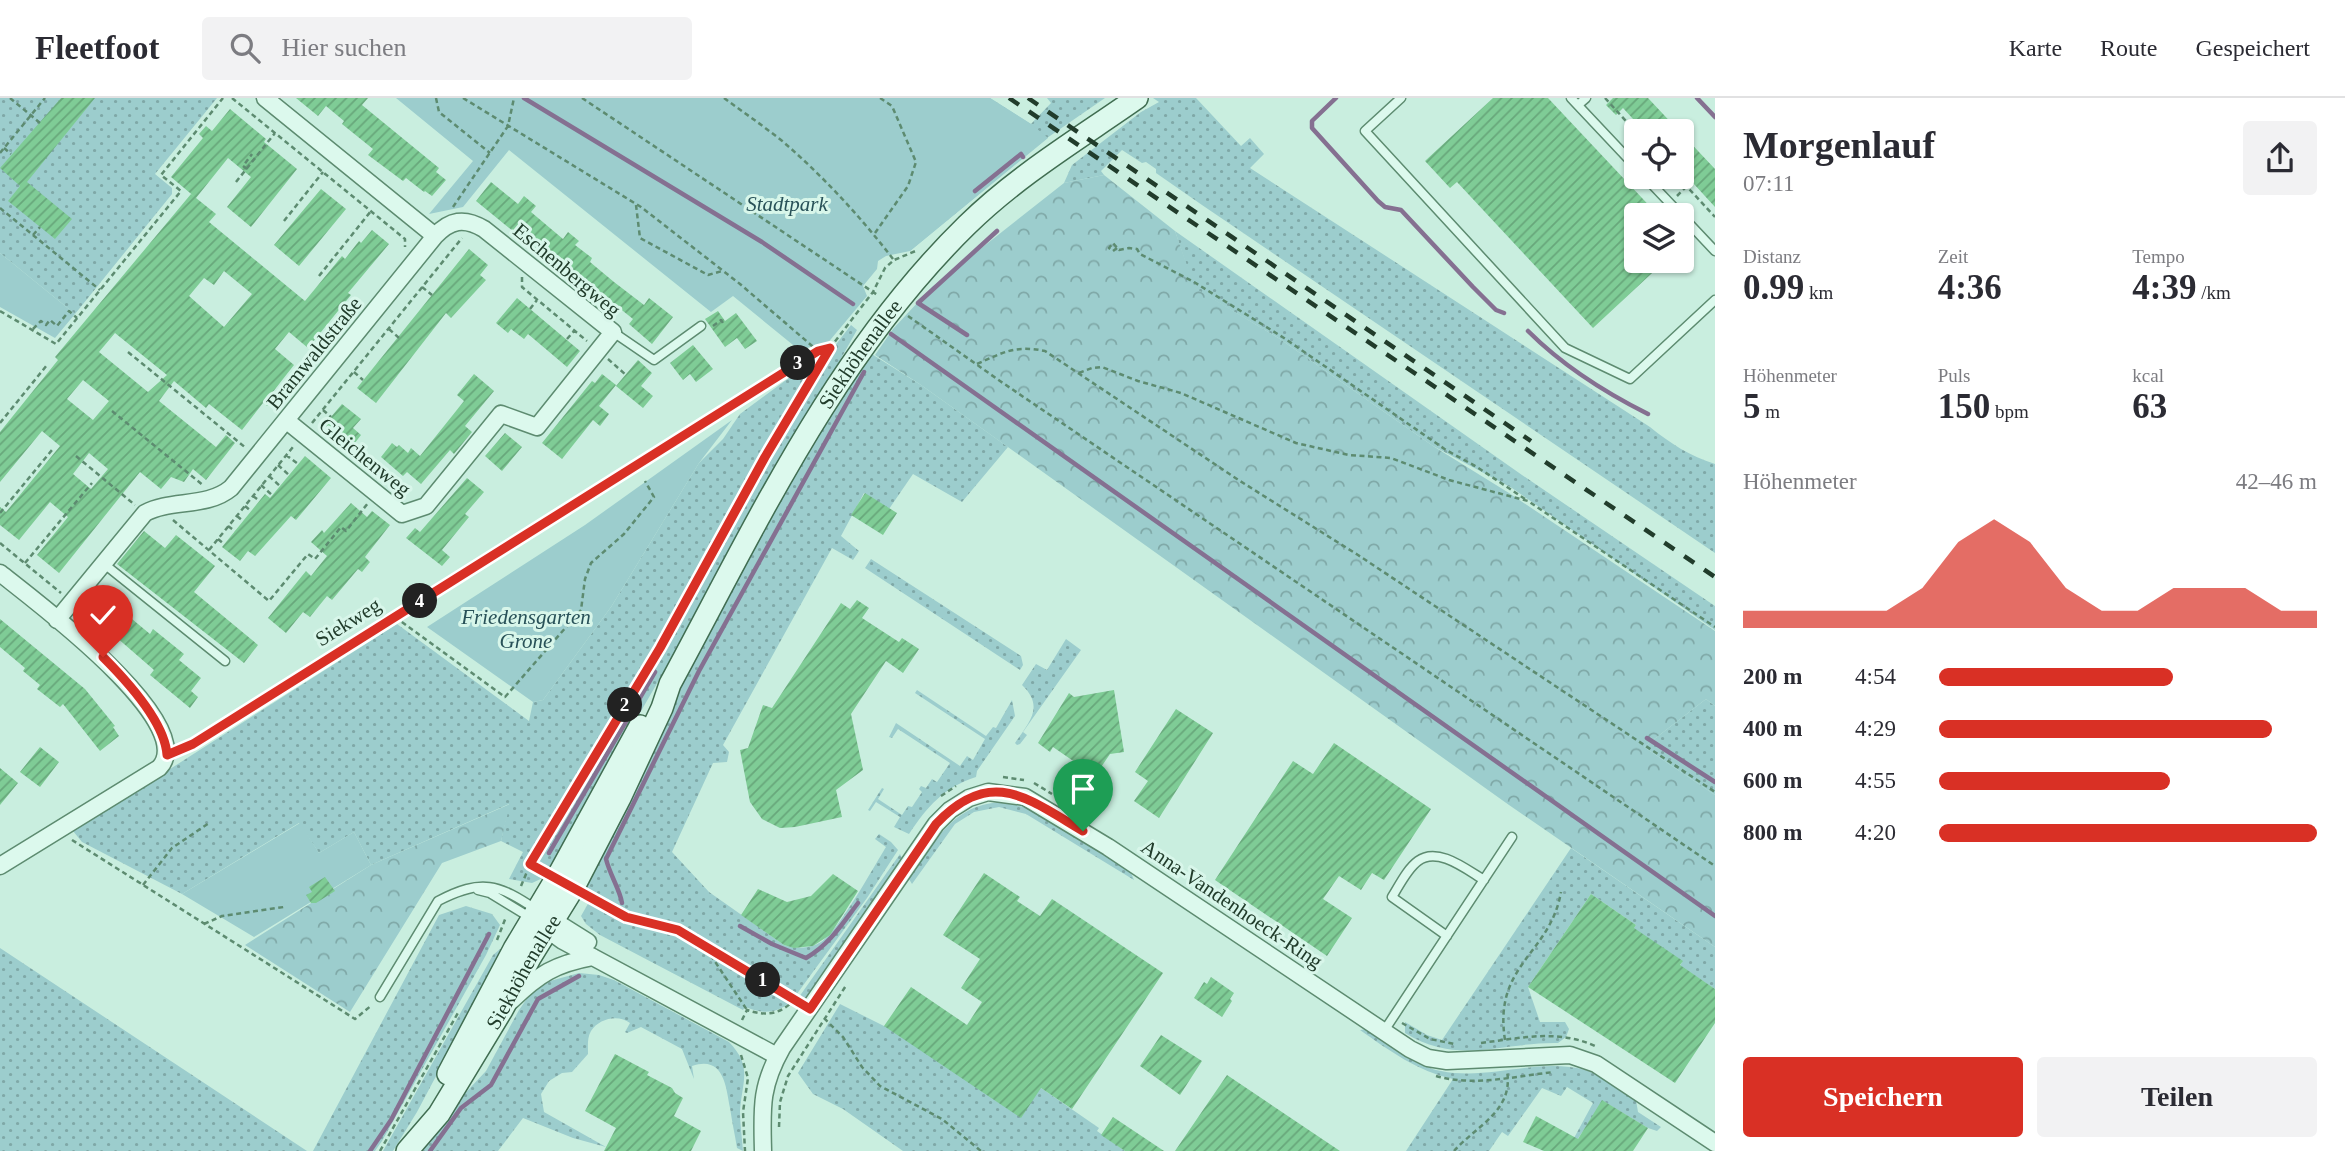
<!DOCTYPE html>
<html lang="de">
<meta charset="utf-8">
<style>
:root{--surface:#fff;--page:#f2f2f3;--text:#2b2b33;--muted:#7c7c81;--line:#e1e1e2;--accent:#d93025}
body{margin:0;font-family:"Times New Roman",serif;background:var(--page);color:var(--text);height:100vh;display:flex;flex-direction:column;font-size:26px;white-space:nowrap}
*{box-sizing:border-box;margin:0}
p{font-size:23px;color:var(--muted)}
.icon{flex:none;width:38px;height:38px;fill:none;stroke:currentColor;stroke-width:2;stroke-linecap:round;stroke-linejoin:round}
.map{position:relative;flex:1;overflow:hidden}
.details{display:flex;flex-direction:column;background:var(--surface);width:630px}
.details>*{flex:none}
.controls{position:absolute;left:1624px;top:21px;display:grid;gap:14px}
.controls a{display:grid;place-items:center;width:70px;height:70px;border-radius:7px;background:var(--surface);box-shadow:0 2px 5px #0004;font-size:35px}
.pin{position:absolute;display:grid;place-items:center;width:60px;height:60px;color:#fff;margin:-72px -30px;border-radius:50% 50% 50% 0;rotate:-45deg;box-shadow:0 0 7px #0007}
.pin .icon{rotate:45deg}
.km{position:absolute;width:35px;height:35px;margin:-18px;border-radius:50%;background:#222;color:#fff;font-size:19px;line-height:35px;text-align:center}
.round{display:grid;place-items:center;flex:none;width:74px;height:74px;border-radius:7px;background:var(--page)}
.summary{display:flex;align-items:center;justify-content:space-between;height:119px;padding:0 28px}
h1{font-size:38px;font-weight:600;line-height:52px}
.figures{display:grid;grid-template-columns:repeat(3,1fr);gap:10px;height:119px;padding:7px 28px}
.figures div{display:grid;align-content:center}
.figures b{font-size:35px;font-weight:600}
.figures small{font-size:19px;font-weight:400}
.figures p{font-size:19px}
.chart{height:196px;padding:14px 28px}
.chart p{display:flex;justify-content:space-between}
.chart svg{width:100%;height:126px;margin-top:7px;fill:var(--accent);opacity:.7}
.action{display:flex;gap:14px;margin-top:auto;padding:14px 28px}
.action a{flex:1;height:80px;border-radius:7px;background:var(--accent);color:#fff;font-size:28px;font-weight:600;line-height:80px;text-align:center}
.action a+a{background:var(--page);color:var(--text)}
ul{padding:0 28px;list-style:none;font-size:23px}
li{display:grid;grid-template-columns:112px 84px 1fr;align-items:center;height:52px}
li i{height:18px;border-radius:9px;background:var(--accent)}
header{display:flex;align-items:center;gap:42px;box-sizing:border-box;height:98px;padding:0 35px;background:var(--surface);border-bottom:2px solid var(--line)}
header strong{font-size:33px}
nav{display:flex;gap:38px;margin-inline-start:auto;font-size:24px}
.search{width:490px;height:63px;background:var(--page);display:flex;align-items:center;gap:18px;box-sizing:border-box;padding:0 24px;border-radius:7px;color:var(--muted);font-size:26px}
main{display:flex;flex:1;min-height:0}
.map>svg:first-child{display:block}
</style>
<header>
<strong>Fleetfoot</strong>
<div class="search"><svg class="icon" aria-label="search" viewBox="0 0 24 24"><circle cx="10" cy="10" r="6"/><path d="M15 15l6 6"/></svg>Hier suchen</div>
<nav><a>Karte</a><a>Route</a><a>Gespeichert</a></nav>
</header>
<main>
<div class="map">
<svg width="1715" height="1053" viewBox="0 0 1715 1053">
<defs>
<pattern id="grass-dots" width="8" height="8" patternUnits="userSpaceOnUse" patternTransform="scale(1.75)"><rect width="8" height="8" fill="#9ccdcd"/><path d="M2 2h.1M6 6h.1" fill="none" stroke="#7fa8a7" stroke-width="1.8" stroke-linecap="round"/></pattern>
<pattern id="forest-crowns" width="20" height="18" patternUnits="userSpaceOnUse" patternTransform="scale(1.75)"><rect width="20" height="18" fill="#9ccdcd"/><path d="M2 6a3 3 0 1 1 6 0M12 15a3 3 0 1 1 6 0" fill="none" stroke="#7fa8a7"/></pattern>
<pattern id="building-hatch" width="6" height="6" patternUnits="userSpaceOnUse" patternTransform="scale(1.75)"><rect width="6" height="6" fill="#7fcc96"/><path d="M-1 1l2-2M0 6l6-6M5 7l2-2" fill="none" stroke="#68a77b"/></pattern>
</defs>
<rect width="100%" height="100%" fill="#c9eedf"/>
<path fill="url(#grass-dots)" d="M0,0H217L155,76L172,90V96L75,216L0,155Z
M990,0L1031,26L1051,5L1047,0H1105L1047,40L910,153Z
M1153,0H1196L1241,48L1250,40L1264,56L1250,70L1650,329C1671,346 1690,358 1715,366V455L1202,107L1156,75V71L1146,64L1142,65L1122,52L1101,73L1104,77L1064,85L1072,67L1141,14L1159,4Z
M1175,133L1522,377L1715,508V532L1512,390L1433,348L1280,241L1194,190Z
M851,227L857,232L670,563L545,779L532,785L509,781L523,754L501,743L509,706L371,767L354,734L319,755L299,725L182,796L82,744L73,733L397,526L529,623L533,604L543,602L611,509L699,365L723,341L740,316L797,274L804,282L827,258Z
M867,253L921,287L1008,349L962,404L913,376L889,411L864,395L841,438L859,453L853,462L832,450L723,647L729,654L727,664L713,665L672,754L709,794L784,847C797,851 810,851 821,844C838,834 873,770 886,749L875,741L879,736L891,744L898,752L867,800L791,904C775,916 763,916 745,909L743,912L600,837L586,826L581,818L593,797L581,789C670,607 756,423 867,253Z
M871,461L1021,558L1023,567L1020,572L865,470Z
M1066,541L1081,552L1023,634L1027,637L1020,646L1017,647L1015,645C1029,624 1045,609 1022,587L1036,566L1047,572Z
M917,592L986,638L993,629L996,630L1012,602L1015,618L977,673L976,679C944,689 927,709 909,736L894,729L900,719L876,704L870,713L868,712L882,690L884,691L878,701L902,717L908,708L912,709L922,694L919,691L921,688L926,690L932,681L937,684L950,665L898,631L892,640L889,639L896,625L960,668L967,658L973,662L985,641L915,595Z
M1706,601L1715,608V697L1644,649Z
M1005,704L1027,710L1041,718L1130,772L1134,782L1026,716L999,709L974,714L955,726L912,786L909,781C936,743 952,705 1005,704Z
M1571,750L1715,849V891L1680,868L1682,864L1621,848L1636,827L1591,796L1528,889L1540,924H1565L1569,931L1566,939L1558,945C1500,944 1459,968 1405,935V924L1427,937L1442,942Z
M900,756L903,762L804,902L799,899Z
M466,808L492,816L500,827L486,857L382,1043L375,1053H313L439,817Z
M0,850L307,1053H0Z
M500,851L503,852L417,1014L393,1053H383L493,857Z
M579,875L599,877L614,882L729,944C753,969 742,983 740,1013C740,1026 742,1040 743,1053L737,1050C735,1037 732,1024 730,1010C726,989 724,957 692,968L694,981L682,951L641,929L627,935L625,934L630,925C619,916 599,920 591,933C587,940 588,948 588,956L572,974L562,975L549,983L541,996L544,1014L606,1049L573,1040L523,1020L498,1053H420L454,1007L486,973L519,912L535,889L548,880L550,883Z
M840,906L884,928L1041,990L1099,1030L1097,1033L1125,1053H903L843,1011L813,996L798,975Z
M1367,931C1390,947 1414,968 1441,973C1489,983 1538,959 1585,972C1603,977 1620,992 1636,1002L1638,1014L1661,1029L1657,1033L1648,1030L1603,1003L1577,1042L1574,1040L1593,1005L1567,989L1561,998L1542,990L1508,1038L1502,1034L1489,1053H1406L1453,981C1417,973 1390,953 1360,932Z"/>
<path fill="url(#forest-crowns)" d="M1104,77L1175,133L1195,190L1280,241L1433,348L1509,395L1715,533V608L1706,601L1644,649L1715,697V849L1509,707L921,287L875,257L893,231L932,189L1064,85Z
M510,706L501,743L442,765L350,914L245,847L371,767Z"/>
<path fill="#9ccdcd" d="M396,0H990L1031,26L1048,40L910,153L886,158L878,163L877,171L863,188L867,198L826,247L798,251L733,198L711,214L509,52L463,109L429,116L473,63Z
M0,155L75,216L55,240L0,209Z
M732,322L699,365L611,509L543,602L533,604L427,529L585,427Z
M300,725L319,755L354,734L371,767L254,839L182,796Z"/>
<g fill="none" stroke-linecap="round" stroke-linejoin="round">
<path stroke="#857091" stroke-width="4.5" d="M524,0L762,144L853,206
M1336,0L1312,23V30L1378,103L1385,109L1401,112L1473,189L1496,212L1504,215
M1697,0L1715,19
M975,93L1021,56L1023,59
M1528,233C1562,267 1604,294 1648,316
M891,236L1715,818
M967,237L918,205L997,133
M1647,640L1715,684
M549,755L655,574
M622,805C620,792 610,777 606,761L699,573L864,274
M740,828L772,846L806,860C830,846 842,826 858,805
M370,1053L391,1022L489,836
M430,1053L461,1010L491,987L538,901L579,878"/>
</g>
<path fill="url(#building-hatch)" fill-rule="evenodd" d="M61,0H95L27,84L72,121L55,141L8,103L20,88L0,70Z
M296,0H368L362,7L439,70L436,74L446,82L432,98L425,93L424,94L406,80L403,83L368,57L373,51L342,26L344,23L326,8L318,18Z
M1493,0H1548L1658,117H1636V163H1665L1593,230L1457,84L1450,90L1425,63Z
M1613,0H1648L1679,33H1644L1623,10L1616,17L1606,7Z
M230,11L266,41L264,44L297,71L251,129L227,109L251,79L228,60L196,100L171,79L203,40L199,36L206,28L212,33Z
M1682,36L1715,71V109L1682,73Z
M491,84L518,106L524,98L536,108L531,114L563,141L568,134L579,143L575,147L592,160L590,164L614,184L644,207L649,200L673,219L652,246L629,226L633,221L603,197L601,200L576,181L574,183L476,103Z
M321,91L346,111L299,168L274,147Z
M191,96L216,116L209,124L305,203L342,158L345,161L359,143L361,145L372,132L389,146L348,195L351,197L308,250L289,234L275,251L294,267L272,295L276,297L267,308L263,305L242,332L209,306L206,310L174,283L159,303L216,349L226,337L235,345L206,382L193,371L184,384L171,379L161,391L140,374L59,475L37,457L68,419L50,404L19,442L0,427V409L6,414L60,348L42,333L0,384V334L58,262L55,259ZM224,173L252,196L224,229L189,198L204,180L214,187ZM115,235L167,277L148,294L99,254ZM83,282L109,303L93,322L67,301ZM89,355L108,371L91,391L73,376Z
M469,151L488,167L480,177L486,182L451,220L446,215L376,305L357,290Z
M517,200L580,253L567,269L528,236L524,241L511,231L508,235L496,225Z
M718,213L725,223L736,215L757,243L745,251L737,240L725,249L705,221Z
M693,247L713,271L696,284L690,276L683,282L670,265Z
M638,262L652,275L641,288L653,298L643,310L616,288Z
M474,276L494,293L465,328L472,334L454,356L450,352L421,386L407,374L403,378L381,359L392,345L397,349L399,347L408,355L411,350L420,358L464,303L457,297Z
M602,276L616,287L599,308L609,316L600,328L593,322L562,361L542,345L592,283L595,285Z
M342,306L361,321L353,330L361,337L351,350L324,327Z
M505,335L522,349L502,373L485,358Z
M305,358L331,380L296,422L291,418L255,458L248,453L240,463L222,449L265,396L270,400Z
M467,380L484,394L465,416L469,419L442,452L450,459L442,468L406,440L415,430L420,434Z
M865,395L897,415L883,437L851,417Z
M351,405L367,419L372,413L390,427L365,459L370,464L362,474L358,471L332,502L327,498L310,519L303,514L286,535L268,520L306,473L311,478L327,458L311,444L322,432L324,435Z
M144,433L165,450L176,437L215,468L194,494L258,547L244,565L117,466Z
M108,501L150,536L153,531L184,556L179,562L201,580L191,593L198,599L190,610L150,577L154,572L93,519Z
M857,502L869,510L862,520L899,544L902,540L919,551L903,575L886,563L851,616L863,672L836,692L842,719L795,729L780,730L762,721L750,704L740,652L748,650L763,607L772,610L841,505L850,511Z
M0,521L85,591L115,628L113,629L119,638L100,653L63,606L60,609L37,591L40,587L23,573L25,570L0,549Z
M1114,592L1124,654L1110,656L1095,678L1053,649L1050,654L1038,645L1069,595L1074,599Z
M1176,611L1213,635L1159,720L1134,703L1148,683L1135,674Z
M1334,645L1431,711L1384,782L1372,775L1361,792L1339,778L1323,801L1352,820L1327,858L1215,782L1293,663L1313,676Z
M40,649L59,664L40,689L20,674Z
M0,670L18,685L0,707Z
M984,775L1020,799L1017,803L1040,818L1052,801L1163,875L1072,1011L1041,990L1021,1020L884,928L911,889L967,927L982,904L961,890L980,861L943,837Z
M833,776L858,793L830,837L813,848L794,850L784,847L741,817L758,791L787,804L811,798Z
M325,779L335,793L316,805H311L306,797L312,794L309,789Z
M1591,796L1636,827L1634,830L1683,863L1680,867L1715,891V925L1675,985L1528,889Z
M1211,879L1234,895L1230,901L1232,903L1222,919L1194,900L1204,884L1207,886Z
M1161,937L1202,963L1180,997L1140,968Z
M615,956L649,974L647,977L672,990L675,995L683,1000L674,1018L701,1033L691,1053H604L616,1030L585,1013Z
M1227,977L1340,1053H1175Z
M1602,1002L1648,1030L1633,1053H1544L1523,1044L1536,1018L1578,1041Z
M1113,1019L1164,1053H1125L1101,1037Z"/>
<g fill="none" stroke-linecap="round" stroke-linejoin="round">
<defs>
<path id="lane" d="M1401,0L1365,33L1565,250L1630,281L1715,202
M1571,0L1636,69
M1578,7L1586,0
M1645,79L1681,117
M1682,118L1715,153
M613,234L654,262L701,228
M103,465L225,563
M478,792L490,795L531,820
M1447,838L1392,799C1399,788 1407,771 1418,763C1438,748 1467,772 1484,782
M380,899L438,803C482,780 498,786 537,812
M1384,933L1512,739"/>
<path id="street" d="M265,0L435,138
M0,475C31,500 202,626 159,670L0,768
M57,522L145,415C171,401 207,410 231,390L435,138C450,122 464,119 484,131L613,234L537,329L501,316L426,408L402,416L287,323
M545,817L588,844
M538,825L563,843L777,958
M511,903C539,876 555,866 593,859
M763,1053C762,1010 760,989 782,950L936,726L950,712L969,700L988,694L1025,699L1108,749L1410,951L1428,960L1447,963L1570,957L1596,966L1715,1045"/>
<g id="secondary">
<path d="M448,976L514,851L560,774L640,628"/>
<path id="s1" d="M407,1053L439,1016L502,912L530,860L574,789L620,700L662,610L670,586C757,425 835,256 967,127C1018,77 1080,40 1137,0"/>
</g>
</defs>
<use href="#lane" stroke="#5d8b70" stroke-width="11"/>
<use href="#street" stroke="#5d8b70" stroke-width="19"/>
<use href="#secondary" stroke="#406d51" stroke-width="24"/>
<path stroke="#5d8b70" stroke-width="2.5" stroke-dasharray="5 3.5" stroke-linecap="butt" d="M10,0L40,25
M232,0L405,141V149
M436,0L439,14L490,55
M463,0L641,109L740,186L818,253
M582,0L879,198
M724,0C743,14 762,27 781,42C822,77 860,118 893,161
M1605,0L1636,34
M4,50L11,56
M0,55L45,0
M247,71L243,68L252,56
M1678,79L1715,119
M236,84L275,35
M1677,98L1687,88
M636,107L640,140L708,177L722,173
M453,109L508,28L514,0
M0,110L100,192
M284,123L323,74
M875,135L908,88L916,64L892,8L880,0
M33,137L40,129
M1117,150L1113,153L1109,150L1113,145L1119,152L1129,150L1137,151L1140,156L1194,184L1284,240L1446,352L1477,369L1525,401
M319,178L371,113
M522,179V189L587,243
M422,189L432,197
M530,211L537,202
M0,213L56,246L181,93L161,77L223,0
M908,218L1000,283L1715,768
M713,228L721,222L723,225
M33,231L41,223L46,227L50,222L57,228L69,213L77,220
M389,231L399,240
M567,241L574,233
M128,254L246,350
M608,261L626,277
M977,266C1004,254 1015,247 1045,253L1240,383L1358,457L1715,694
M354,274L363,282
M1079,275L1092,270L1102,269L1138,283L1181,295L1296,345L1349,357L1391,360L1449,382L1528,403L1715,529
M323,312L331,319
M112,313L204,388
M0,325L47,267
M312,325L462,140
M286,357L298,366
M76,358L135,407
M278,367L289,377
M269,378L280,388
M261,387L272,397
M253,398L260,403
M245,408L251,413
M0,415L52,352
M237,418L243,423
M173,422L269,503L308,456L315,461L341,429L346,433L368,405
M228,428L235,433
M218,441L224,446
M0,445L61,495
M209,452L293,349
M25,465L92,385
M395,519L505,599L581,512L585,481L591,465L624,436L654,399L645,383
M179,651L193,646L818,253L828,251
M1003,679L1024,682
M1034,685L1052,696
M941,698L956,688
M72,742L355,921L372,907
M143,787L172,750L209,725
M521,788L534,757L660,550L765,359L830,250L873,194L885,170L894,162L918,152
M589,798L626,819L678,832L795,901
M204,826L222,818L284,809
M497,842L506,819
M706,850L747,912
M824,920L843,939L862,969L880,988L942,1021L981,1053
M742,922L747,912C768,919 782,916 797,899
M1402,925L1430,941L1454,946
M1505,942C1493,866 1550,857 1561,794
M1481,945C1520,940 1558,931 1595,948
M741,957L748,980L743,1014L745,1053
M1436,978C1474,989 1516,978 1554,974
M779,1029L780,1004L788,978L847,886
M380,1053L459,913
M1454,1053C1476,1028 1514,1013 1507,973"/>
<use href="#lane" stroke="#dcf9ed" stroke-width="8"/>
<use href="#street" stroke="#dcf9ed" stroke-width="16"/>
<use href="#secondary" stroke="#dcf9ed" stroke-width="21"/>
<path stroke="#213c2b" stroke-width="4.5" stroke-dasharray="12 12" stroke-linecap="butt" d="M1009,0L1715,479
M1028,0L1531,343"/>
</g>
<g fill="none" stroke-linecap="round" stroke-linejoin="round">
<defs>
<path id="route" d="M103,559C125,581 165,624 167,657L193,646L818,253L830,250L765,359L660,550L530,766L626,819L678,832L810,911L936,726C991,668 1027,700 1083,733"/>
</defs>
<use href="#route" stroke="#fff" stroke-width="14"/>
<use href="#route" stroke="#d93025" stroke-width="9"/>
</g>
<g text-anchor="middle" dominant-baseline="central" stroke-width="6" stroke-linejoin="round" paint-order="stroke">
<g font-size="21" font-style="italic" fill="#285158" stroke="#d8f6ea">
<text x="787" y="106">Stadtpark</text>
<text x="526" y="519">Friedensgarten<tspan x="526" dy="24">Grone</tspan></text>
</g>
<g font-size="21" fill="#213c2b" stroke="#d8f6ea">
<text transform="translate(567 172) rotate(40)">Eschenbergweg</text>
<text transform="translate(314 255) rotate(-51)">Bramwaldstraße</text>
<text stroke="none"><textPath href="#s1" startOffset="919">Siekhöhenallee</textPath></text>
<text transform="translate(365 359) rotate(39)">Gleichenweg</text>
<text transform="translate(348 524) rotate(-32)">Siekweg</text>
<text transform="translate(1232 806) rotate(34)">Anna-Vandenhoeck-Ring</text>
<text stroke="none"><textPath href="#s1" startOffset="214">Siekhöhenallee</textPath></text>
</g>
</g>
</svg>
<div class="controls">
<a><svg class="icon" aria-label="locate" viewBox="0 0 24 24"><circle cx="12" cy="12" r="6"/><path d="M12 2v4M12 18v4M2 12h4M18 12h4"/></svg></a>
<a><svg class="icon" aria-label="layers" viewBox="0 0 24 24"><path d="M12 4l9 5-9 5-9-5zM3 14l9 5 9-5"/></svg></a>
</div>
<div class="pin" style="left:1083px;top:733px;background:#1e9e55"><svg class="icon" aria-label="arrive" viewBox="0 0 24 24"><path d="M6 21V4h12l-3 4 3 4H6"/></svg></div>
<div class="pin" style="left:103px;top:559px;background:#d93025"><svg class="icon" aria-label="check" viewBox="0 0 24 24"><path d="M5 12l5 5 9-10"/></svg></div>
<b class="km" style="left:763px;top:882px">1</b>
<b class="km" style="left:625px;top:607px">2</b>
<b class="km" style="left:798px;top:265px">3</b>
<b class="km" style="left:420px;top:503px">4</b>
</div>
<section class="details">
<div class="summary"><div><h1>Morgenlauf</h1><p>07:11</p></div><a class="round"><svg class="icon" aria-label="share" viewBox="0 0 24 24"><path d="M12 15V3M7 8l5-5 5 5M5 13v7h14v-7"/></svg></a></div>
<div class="figures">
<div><p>Distanz</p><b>0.99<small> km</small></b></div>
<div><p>Zeit</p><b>4:36</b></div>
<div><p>Tempo</p><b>4:39<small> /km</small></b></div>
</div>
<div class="figures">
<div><p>Höhenmeter</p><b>5<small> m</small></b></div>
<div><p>Puls</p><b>150<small> bpm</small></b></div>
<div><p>kcal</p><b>63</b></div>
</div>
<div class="chart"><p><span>Höhenmeter</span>42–46 m</p>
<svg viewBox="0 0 160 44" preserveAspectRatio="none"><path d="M0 44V38L10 38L20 38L30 38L40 38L50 30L60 14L70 6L80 14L90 30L100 38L110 38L120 30L130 30L140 30L150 38L160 38V44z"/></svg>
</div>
<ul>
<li><b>200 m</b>4:54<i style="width:62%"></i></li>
<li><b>400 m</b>4:29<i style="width:88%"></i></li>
<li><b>600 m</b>4:55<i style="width:61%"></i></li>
<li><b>800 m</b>4:20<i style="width:100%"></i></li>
</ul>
<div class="action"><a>Speichern</a><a>Teilen</a></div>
</section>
</main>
